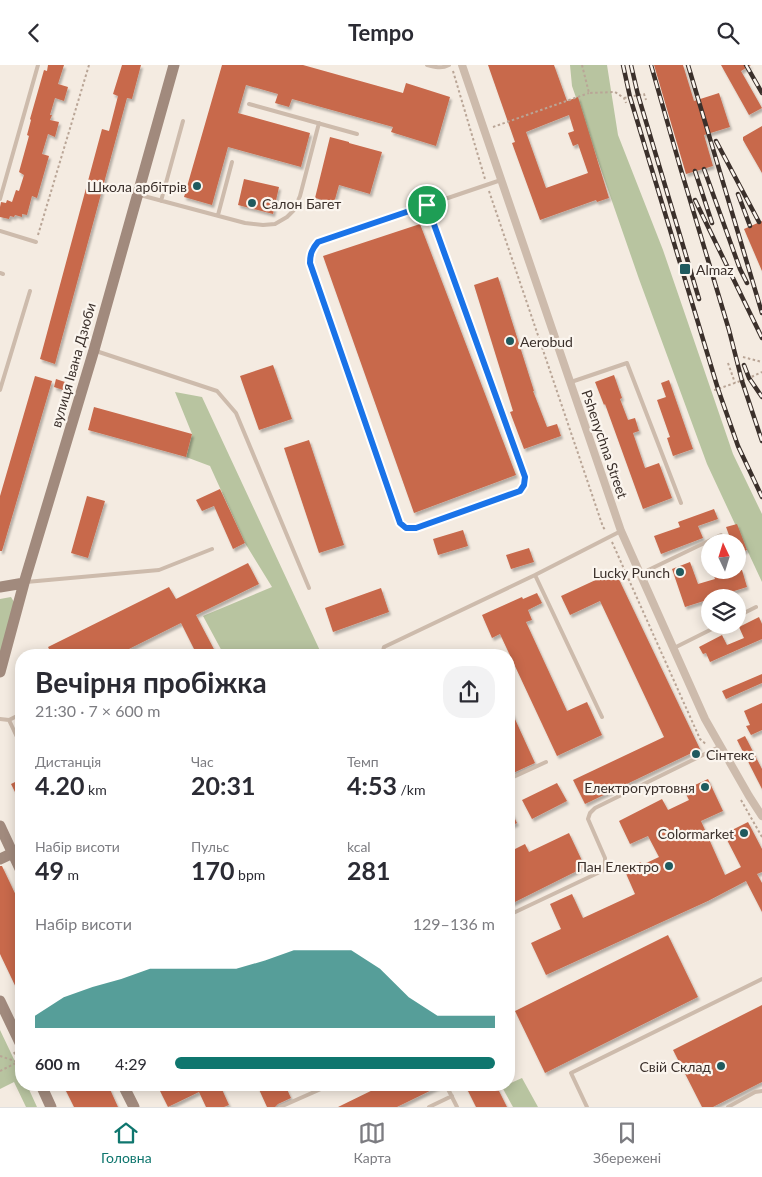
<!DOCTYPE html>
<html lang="uk">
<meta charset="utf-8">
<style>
:root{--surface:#fff;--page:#f2f2f3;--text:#2b2b33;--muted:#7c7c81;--line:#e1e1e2;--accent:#0f766e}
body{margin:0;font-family:Lato,sans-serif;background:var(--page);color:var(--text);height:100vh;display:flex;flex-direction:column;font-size:19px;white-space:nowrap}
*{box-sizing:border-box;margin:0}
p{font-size:16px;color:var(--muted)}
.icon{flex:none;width:28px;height:28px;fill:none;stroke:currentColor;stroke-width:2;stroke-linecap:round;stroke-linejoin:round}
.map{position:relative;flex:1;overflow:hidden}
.side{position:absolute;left:15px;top:584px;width:500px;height:442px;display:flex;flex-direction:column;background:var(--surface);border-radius:20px;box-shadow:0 2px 12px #0003}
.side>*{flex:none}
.needle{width:32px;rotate:356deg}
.fabs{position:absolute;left:701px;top:469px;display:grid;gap:10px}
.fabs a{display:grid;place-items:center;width:45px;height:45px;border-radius:50%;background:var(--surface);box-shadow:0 2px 12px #0003;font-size:25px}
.pin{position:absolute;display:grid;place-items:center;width:42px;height:42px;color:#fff;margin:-21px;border:2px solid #fff;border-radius:50%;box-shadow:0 1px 5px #0007}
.round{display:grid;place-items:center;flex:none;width:52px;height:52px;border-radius:20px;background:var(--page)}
.headline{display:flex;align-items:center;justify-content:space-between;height:85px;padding:0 20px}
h1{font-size:28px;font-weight:700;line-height:38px}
.metrics{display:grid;grid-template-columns:repeat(3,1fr);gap:8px;height:85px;padding:5px 20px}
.metrics div{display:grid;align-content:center}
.metrics b{font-size:25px;font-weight:700}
.metrics small{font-size:14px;font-weight:400}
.metrics p{font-size:14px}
.chart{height:140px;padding:10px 20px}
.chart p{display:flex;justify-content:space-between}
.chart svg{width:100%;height:90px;margin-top:5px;fill:var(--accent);opacity:.7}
ul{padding:0 20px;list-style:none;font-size:16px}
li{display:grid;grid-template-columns:80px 60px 1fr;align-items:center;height:38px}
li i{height:12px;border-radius:6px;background:var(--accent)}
header{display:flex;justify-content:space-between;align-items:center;height:65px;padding:0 20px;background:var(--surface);font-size:22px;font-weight:700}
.tabs{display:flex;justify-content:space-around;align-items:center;height:70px;border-top:1px solid var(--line);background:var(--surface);font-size:14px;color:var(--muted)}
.tabs a{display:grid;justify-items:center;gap:2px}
.tabs .current{color:var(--accent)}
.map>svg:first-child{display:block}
</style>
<header><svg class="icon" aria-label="back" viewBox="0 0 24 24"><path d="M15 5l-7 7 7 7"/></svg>Tempo<svg class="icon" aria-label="search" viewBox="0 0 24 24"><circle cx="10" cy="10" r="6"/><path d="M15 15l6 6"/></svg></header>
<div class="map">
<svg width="762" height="1042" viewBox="0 0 762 1042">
<defs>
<filter id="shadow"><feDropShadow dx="2" dy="3" stdDeviation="1" flood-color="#0004"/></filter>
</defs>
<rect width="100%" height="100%" fill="#f4ebe1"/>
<path fill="#b8c4a0" d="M570,0H607L618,70L663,185L733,389L762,449V517L707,399L639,214L572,21Z
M175,327L202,332L322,590H224L203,551L272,522L245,478L210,401L186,392L192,369Z
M11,532L14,537L0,592V534Z
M0,965L21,1009V1020H27L37,1042H26L14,1017L0,1024Z
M522,1013L538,1042H513L502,1022Z"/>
<path fill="#c8694b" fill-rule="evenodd" filter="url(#shadow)" d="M48,0H64L58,19L68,22L64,36L55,33L50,50H52L50,55L59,57L55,72L48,69L42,89L49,91L37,133L32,131L27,150L22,149V152L15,150L14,152L10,151L9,154L0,152V142L1,137L6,138L7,135L12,137L16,125L19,126L24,110L19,107L29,71L27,70L31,55L30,54L44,5L47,6Z
M122,0H141L132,34L127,33L55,299L40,294L102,64L109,66L118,31L113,29Z
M222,0H303L403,28L406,18L450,32L436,81L391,67L393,62L292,34L289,42L275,38L278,29L246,20L238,48L310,68L301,102L228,82L212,140L184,132Z
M488,0H554L567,36L578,32L609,133L597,137L596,135L540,155L512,78L515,77ZM569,50L574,66L568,68L573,81L578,79L588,108L546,123L526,67Z
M654,0H683L694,36L719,28L730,62L704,70L713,101L686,109Z
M721,0H751L741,6L762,43L749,50Z
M762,61V108L743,75V72Z
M330,72L349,77V78L382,87L370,129L339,120L334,138L315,133Z
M244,114L279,122L273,149L238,140Z
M762,156V206L744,164Z
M420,159L516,410L414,448L323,191Z
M498,212L534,326H533L547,362L557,359L561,371L524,384L510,347L513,346L474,220Z
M273,300L292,354L259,365L240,311Z
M614,310L622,333L620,334L628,355L635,353L639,366L633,368L645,403L659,398L672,433L643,444L605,339L604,340L595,317Z
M35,311L52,316L2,486H0V431Z
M56,314L65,317L63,325L54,322Z
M669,315L693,384L673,391L667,373L670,372L657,335L666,332L661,318Z
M94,342L192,369L186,392L88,365Z
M309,375L344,480L319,488L284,383Z
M220,424L245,478L233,484L214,441L202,446L196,435Z
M87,431L105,436L88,493L71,488Z
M714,444L718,454L698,461L703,473L661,489L654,471L680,462L678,457Z
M737,459L747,485L738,488V478H732L726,462Z
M463,465L468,481L438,490L433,474Z
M529,483L534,497L511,504L506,490Z
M690,497L698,519L715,514L712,505H742L747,522L715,532H710V534L685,542L672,504Z
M248,498L259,519L196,550L217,590H197L181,558L117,590H52L48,582L169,522L176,534Z
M615,506L700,684L585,739L573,715L664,672L600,536L570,550L561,531Z
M381,523L389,547L333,567L325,543Z
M537,528L542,538L528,545L532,555L526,557L567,646L587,637L602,670L557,691L500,569L492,573L482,550L522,532L523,534Z
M759,552L762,559V574L710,597L706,588L703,589L699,582L722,570L727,580L744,573L739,562Z
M762,609V618L726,634L722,626Z
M762,638V665L751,670L746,661L750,660L744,646Z
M509,641L535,698L511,709L509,704Z
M745,671L762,704V724L737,675Z
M21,714V739L11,719Z
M708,714L723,746L701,756L725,810L741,802L724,769L748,757L762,784V807L757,809L762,818V847L746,816L708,836L546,910L531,878L561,864L550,839L572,829L583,853L635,829L624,804L641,797L642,800L659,792L648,771L630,779L619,756L662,734L668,745L689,735L684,725Z
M557,718L567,736L532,754L522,735Z
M509,742L517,758L509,762Z
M569,768L585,802L511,839L509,835V787L525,779L529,787Z
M0,801H2L21,841V933L0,889Z
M668,870L698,932L545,1008L515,946Z
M762,940V1017L713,1042H702L673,985Z
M63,1020H108L118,1042H74Z
M172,1020H220L229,1040L224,1042H206L199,1027L168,1042L160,1026Z
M257,1020H285L291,1033L278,1039L275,1042H267Z
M383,1020H442L397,1042H338Z
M465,1020H496L507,1042H476Z"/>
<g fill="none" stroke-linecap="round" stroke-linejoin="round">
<path stroke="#b9a596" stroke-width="2" stroke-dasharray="2.5 2.5" stroke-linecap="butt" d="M582,0L589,28L615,27L624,33L626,38
M453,6L485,114
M624,33L644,29L646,35
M493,62L589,28
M489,126L603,462L606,466
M38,170L89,0
M743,292L762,297
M728,298L735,318
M715,324V325L749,313L762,307
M612,477L700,674L707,680
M741,735L762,772
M14,987L21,1003
M0,991L18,997
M0,1006L18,997"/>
<path stroke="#cdbbac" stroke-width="4" d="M427,0C436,2 441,4 449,0
M249,39L357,69
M140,130L245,158L263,160L275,159L287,152L294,145L300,131L319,58
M0,134L38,0
M161,136L183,56
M427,140L525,412L524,420L521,426L416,463H406L400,458L310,198C310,189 312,184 318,177L501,115
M218,150L232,97
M0,166L36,177
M0,208L3,209
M96,286L217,326L236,348L309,523
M571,317L627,298L681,438
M0,325L30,226
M640,509L721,470
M535,510L602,652
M26,517L159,505L212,484
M738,551L756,542
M674,583L720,560
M382,590L384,582L535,510L621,466
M0,654L9,655L21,649
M9,655L17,672
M509,714L546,697
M509,850L602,806L605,801V793L588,754L590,748L595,743L721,681
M446,1020L457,1042
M280,1042L330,1020
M429,1042L452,1031
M587,1042L571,1008L762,914
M728,1042L755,1027L762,1026"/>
<path stroke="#cdbbac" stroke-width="8" d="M462,0L621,466L705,654L749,731L762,751"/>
<path stroke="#a18a7d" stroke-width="11" d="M0,522L24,518
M0,607L24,518L94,285L174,0
M0,761L21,806
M0,794L13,788
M0,936L21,980
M41,1020L51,1042
M123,1020L134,1042"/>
<defs>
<path id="rail" d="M623,0L630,32L718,324L738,381L762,432
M631,0L638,30L699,234
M651,0L681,105L729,265L742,316L762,376
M688,0L762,248
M746,0L762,28
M716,76L759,157
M704,104L740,204L747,218
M695,106L712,158
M738,129L750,161
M695,135L762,273
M744,300L749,313L762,332"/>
</defs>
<use href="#rail" stroke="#3b302b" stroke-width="4.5"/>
<use href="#rail" stroke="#fbf5ee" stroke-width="2.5" stroke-dasharray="8" stroke-linecap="butt"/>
</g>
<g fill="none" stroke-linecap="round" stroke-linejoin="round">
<defs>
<path id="route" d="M427,140L525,412L524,420L520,426L416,463H406L400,458L310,198C310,189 312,184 318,177Z"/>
</defs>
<use href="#route" stroke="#fff" stroke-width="10"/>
<use href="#route" stroke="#1a73e8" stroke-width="6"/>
</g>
<g fill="#1f5a5e" stroke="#fbf5ee" stroke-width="2">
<circle cx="197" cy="121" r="5"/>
<circle cx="252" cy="138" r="5"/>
<rect x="679" y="198" width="12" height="12" rx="2.5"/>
<circle cx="510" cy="276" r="5"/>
<circle cx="680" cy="507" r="5"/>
<circle cx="696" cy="689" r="5"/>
<circle cx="705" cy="722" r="5"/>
<circle cx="744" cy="768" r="5"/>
<circle cx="669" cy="801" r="5"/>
<circle cx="721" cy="1001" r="5"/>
</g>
<g text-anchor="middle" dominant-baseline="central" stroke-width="4.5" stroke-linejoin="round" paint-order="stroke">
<g font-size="14" fill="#3b302b" stroke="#fbf5ee" text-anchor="end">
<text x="187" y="121">Школа арбітрів</text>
<text x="262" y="138" text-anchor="start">Салон Багет</text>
<text x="696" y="204" text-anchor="start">Almaz</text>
<text x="520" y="276" text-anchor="start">Aerobud</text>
<text x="670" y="507">Lucky Punch</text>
<text x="706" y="689" text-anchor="start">Сінтекс</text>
<text x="695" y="722">Електрогуртовня</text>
<text x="734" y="768">Colormarket</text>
<text x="659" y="801">Пан Електро</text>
<text x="711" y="1001">Свій Склад</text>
</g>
<g font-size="14" fill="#3b302b" stroke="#fbf5ee">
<text transform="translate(73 300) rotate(-74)">вулиця Івана Дзюби</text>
<text transform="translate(605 379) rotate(71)">Pshenychna Street</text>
</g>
</g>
</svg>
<div class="fabs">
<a><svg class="needle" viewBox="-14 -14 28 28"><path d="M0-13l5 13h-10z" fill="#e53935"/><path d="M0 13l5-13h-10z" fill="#7c7c81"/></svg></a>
<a><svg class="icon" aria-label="layers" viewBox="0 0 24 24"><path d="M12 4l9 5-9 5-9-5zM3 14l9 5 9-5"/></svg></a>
</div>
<div class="pin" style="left:427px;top:140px;background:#1e9e55"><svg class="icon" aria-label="arrive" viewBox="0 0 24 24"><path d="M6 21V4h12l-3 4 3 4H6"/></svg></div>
<section class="side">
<div class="headline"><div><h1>Вечірня пробіжка</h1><p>21:30 · 7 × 600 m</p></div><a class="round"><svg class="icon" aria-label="share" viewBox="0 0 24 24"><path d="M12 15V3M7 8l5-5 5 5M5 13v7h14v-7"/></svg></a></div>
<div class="metrics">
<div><p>Дистанція</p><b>4.20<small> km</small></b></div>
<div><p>Час</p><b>20:31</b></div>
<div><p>Темп</p><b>4:53<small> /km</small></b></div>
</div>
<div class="metrics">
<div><p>Набір висоти</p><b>49<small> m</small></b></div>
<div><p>Пульс</p><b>170<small> bpm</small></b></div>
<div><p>kcal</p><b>281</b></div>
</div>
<div class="chart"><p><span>Набір висоти</span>129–136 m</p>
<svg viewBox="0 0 160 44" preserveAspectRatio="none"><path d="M0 44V38L10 29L20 24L30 20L40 15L50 15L60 15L70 15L80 11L90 6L100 6L110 6L120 15L130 29L140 38L150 38L160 38V44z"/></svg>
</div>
<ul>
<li><b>600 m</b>4:29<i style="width:100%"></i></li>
</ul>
</section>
</div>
<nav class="tabs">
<a class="current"><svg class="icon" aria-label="home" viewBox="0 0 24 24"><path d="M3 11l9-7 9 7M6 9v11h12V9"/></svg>Головна</a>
<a><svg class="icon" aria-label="map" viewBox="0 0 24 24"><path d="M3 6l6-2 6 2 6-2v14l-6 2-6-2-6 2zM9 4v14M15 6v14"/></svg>Карта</a>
<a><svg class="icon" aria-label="saved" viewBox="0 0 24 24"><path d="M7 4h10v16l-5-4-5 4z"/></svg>Збережені</a>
</nav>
